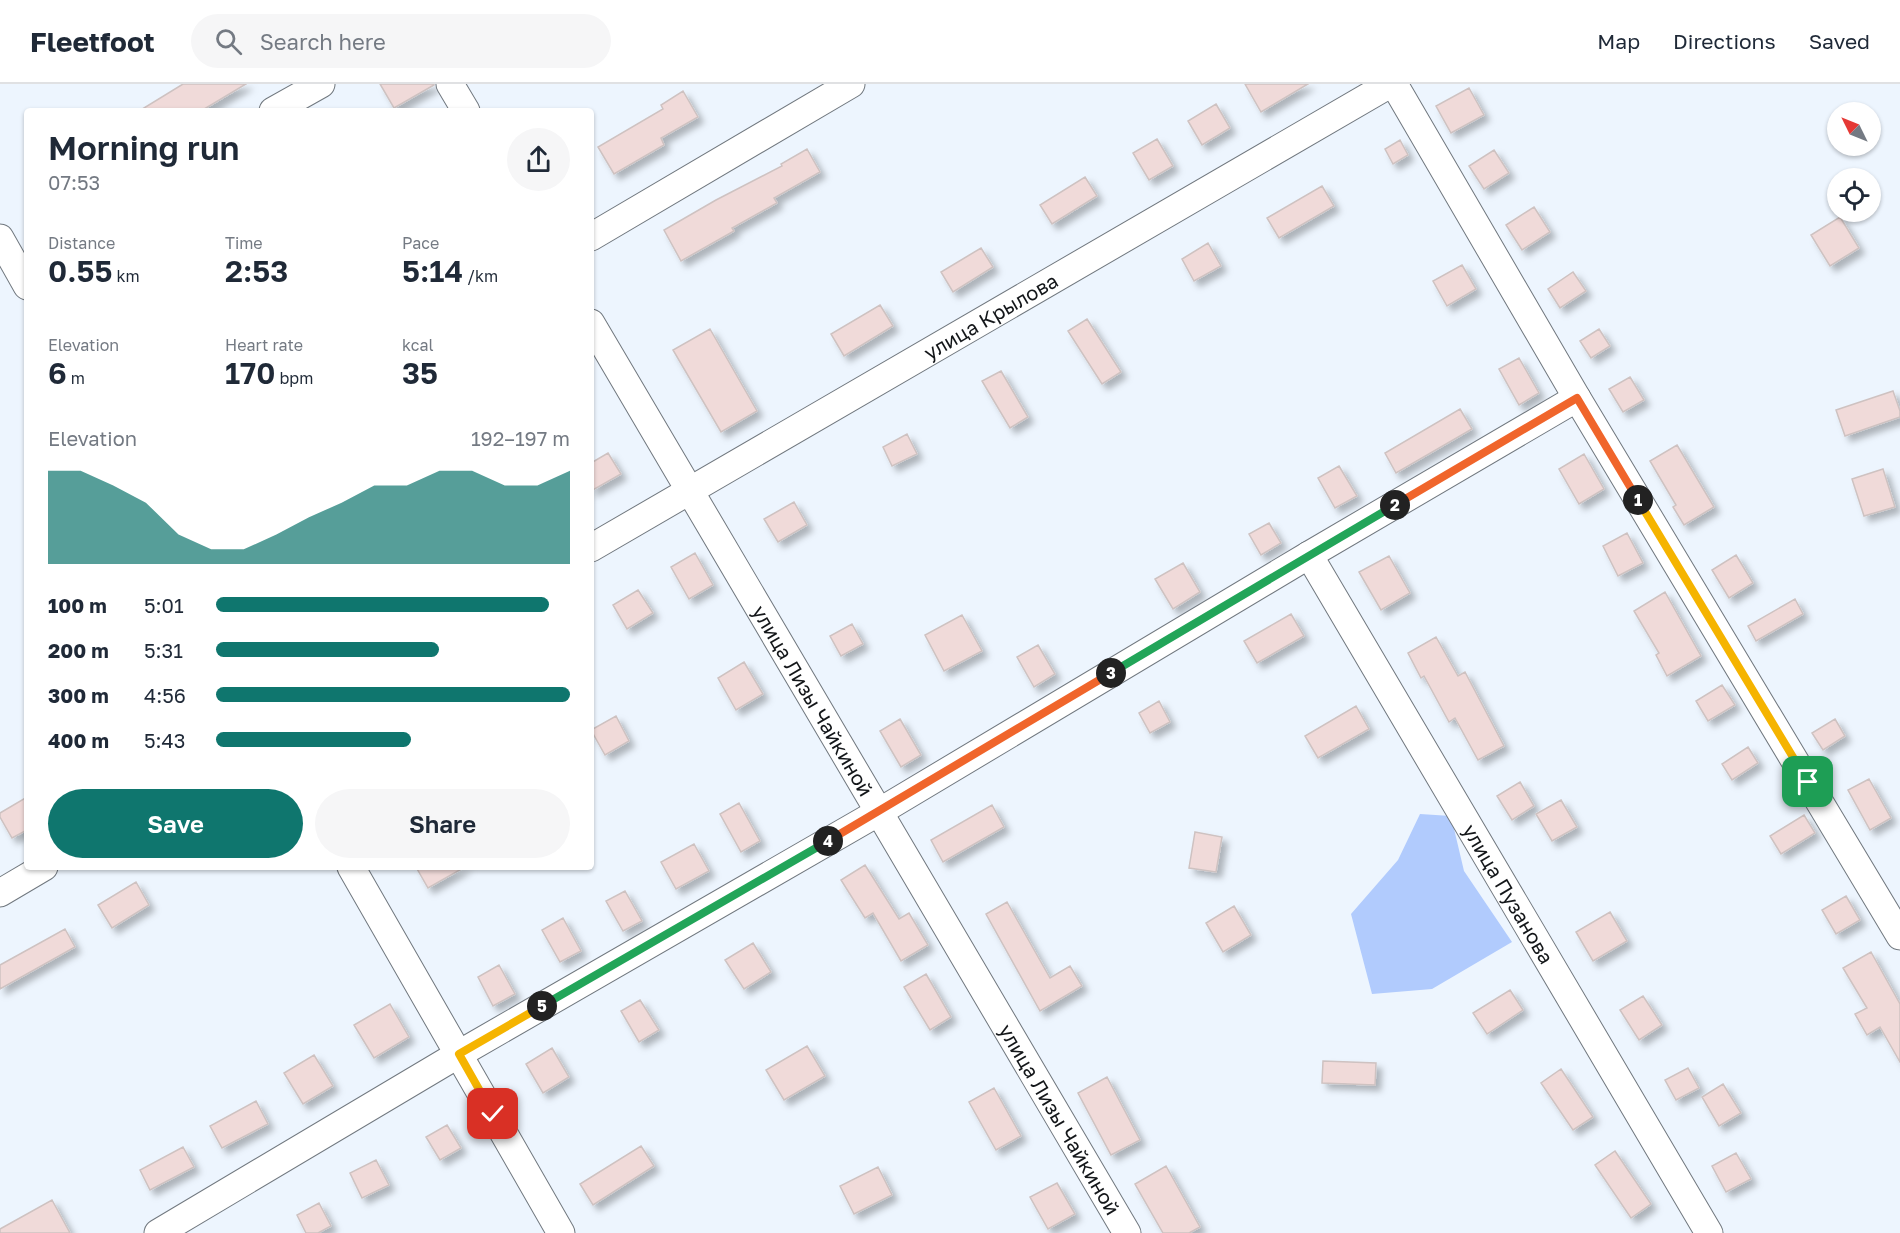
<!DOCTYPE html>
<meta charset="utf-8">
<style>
:root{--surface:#fff;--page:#f6f6f7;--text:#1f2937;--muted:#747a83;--line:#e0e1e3;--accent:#0f766e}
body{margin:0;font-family:"Golos Text",sans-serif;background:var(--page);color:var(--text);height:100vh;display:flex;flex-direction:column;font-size:22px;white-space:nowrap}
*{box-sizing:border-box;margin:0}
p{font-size:20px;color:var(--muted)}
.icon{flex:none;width:33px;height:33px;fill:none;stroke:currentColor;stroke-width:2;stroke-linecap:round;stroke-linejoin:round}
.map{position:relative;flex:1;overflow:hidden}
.side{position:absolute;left:24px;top:24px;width:570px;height:762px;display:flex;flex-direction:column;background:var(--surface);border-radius:6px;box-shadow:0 2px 4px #0004}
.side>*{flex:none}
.needle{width:39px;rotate:313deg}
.controls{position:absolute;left:1827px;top:18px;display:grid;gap:12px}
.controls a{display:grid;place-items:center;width:54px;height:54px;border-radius:50%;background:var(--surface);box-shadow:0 2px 4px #0004;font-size:30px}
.pin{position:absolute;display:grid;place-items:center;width:51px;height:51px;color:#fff;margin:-26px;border-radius:12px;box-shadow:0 3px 9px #0006}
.km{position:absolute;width:30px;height:30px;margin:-15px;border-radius:50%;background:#222;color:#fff;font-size:16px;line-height:30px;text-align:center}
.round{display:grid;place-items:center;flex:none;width:63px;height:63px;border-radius:32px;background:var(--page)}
.summary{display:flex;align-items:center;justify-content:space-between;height:102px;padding:0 24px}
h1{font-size:33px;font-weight:600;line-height:45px}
.metrics{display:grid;grid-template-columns:repeat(3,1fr);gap:9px;height:102px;padding:6px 24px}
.metrics div{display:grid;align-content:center}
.metrics b{font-size:30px;font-weight:600}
.metrics small{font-size:16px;font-weight:400}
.metrics p{font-size:16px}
.chart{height:168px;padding:12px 24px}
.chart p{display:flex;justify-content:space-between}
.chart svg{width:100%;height:108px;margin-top:6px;fill:var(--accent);opacity:.7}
.action{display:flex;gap:12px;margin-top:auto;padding:12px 24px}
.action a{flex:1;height:69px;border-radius:36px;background:var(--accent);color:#fff;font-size:24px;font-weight:600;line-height:69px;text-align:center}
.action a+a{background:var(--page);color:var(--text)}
ul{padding:0 24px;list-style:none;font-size:20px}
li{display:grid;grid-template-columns:96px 72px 1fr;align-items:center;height:45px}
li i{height:15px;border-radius:8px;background:var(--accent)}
header{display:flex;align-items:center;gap:36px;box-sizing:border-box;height:84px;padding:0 30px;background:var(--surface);border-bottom:2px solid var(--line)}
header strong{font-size:28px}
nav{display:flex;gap:33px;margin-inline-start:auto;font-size:21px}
.search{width:420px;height:54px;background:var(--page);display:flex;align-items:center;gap:15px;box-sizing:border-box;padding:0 21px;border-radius:33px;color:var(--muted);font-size:22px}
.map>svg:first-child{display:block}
</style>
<header>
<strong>Fleetfoot</strong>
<div class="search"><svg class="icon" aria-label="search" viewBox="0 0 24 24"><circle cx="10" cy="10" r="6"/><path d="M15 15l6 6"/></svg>Search here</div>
<nav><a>Map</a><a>Directions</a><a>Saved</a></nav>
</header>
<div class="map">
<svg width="1900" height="1149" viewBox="0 0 1900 1149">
<defs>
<filter id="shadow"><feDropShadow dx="5.5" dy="5.5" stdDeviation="3" flood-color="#0004"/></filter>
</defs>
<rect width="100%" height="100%" fill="#edf5fe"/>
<path fill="#b1cbfd" d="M1420,730L1451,732L1464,787L1512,858L1432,905L1372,910L1351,830L1398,776Z"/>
<path fill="#f0dad9" stroke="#cec2c1" stroke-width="1.5" filter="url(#shadow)" d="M183,0H246L201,27H139Z
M380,0H434V1L394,24Z
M1245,0H1308L1261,28Z
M1469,4L1484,31L1451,49L1436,22Z
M683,7L698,33L661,54L664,61L614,90L598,63L663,25L661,21Z
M1216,20L1230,44L1202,61L1188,37Z
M1157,55L1173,82L1149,96L1133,69Z
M1400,56L1408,71L1393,80L1385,65Z
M807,65L820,88L774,114L777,119L732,144L734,147L681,177L664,146L716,116L782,82L781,80Z
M1494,66L1509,89L1484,105L1469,82Z
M1085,93L1097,112L1052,140L1040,121Z
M1322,102L1334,122L1279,154L1267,134Z
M1534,123L1550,148L1522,166L1506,141Z
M1840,133L1859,164L1830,182L1811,151Z
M1208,159L1221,182L1194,197L1182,175Z
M981,164L993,183L953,208L941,188Z
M1462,181L1476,205L1447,222L1433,197Z
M1573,188L1586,207L1560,224L1548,205Z
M880,221L893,242L844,272L831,250Z
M1087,235L1121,288L1102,300L1068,247Z
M710,245L757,327L721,348L673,266Z
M1599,245L1610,262L1591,274L1580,257Z
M1519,274L1539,309L1519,321L1499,285Z
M1001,287L1028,333L1010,344L982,297Z
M1630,293L1644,316L1623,328L1609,305Z
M1893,307L1900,327V333L1845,352L1836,326Z
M1460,325L1472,345L1396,389L1385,369Z
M907,350L917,370L892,382L883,363Z
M1677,361L1714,423L1684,441L1673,423L1676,421L1650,377Z
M608,369L621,390L591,407V379Z
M1584,370L1604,405L1579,420L1559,385Z
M1339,382L1357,412L1335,424L1318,394Z
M1883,385L1895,423L1864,432L1852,395Z
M794,418L807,441L778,458L764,435Z
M1269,439L1281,459L1261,471L1249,450Z
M1627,449L1643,479L1618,492L1603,462Z
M695,469L713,501L689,515L671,483Z
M1736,471L1753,499L1729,514L1712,486Z
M1389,472L1410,509L1381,526L1359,488Z
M1183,479L1200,508L1173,525L1155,495Z
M638,506L653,529L627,545L613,521Z
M1665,508L1701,572L1667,592L1656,571L1659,569L1634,527Z
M1795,515L1803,530L1756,557L1748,542Z
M1291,530L1304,552L1257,579L1244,557Z
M962,531L982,567L944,587L925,551Z
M852,540L863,560L841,572L830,552Z
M1436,553L1458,592L1465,588L1504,662L1478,676L1455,634L1449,638L1424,592L1421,594L1408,569Z
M1038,561L1055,590L1034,603L1017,573Z
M744,578L763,610L736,626L718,594Z
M1722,601L1735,621L1708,637L1696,617Z
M1159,617L1170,638L1150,649L1139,629Z
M1356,622L1369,645L1318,674L1305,652Z
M616,632L629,657L605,671L591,646Z
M900,635L921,671L901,683L880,647Z
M1835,635L1845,652L1823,666L1812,649Z
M1748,663L1758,679L1732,696L1722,680Z
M1869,695L1891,734L1870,746L1848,706Z
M1520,698L1534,722L1512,736L1497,712Z
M27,713V746L12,754L0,733V729Z
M1561,716L1577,743L1552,757L1536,730Z
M739,719L760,757L741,768L720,730Z
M992,721L1004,743L943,778L931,756Z
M1804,731L1815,749L1781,770L1770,752Z
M1195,748L1222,753L1216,788L1189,784Z
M694,760L709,787L676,805L661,778Z
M865,781L899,835L909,829L928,861L901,877L873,829L865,834L841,796Z
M416,783H465L428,804Z
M136,798L149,821L112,844L98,821Z
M625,807L642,837L623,847L606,817Z
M1846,812L1860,836L1836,850L1822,826Z
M1007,818L1050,894L1070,882L1082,902L1040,927L986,830Z
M1234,822L1251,851L1223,868L1206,839Z
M1610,828L1627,857L1593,877L1576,848Z
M563,834L581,867L560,878L542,846Z
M65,845L75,863L0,905V881Z
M753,859L771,888L744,905L725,876Z
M1871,868L1900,920V978L1880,943L1867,951L1855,930L1867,924L1843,884Z
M499,881L515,910L493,922L478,893Z
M926,890L951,933L930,946L904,903Z
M1510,906L1523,926L1487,950L1473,929Z
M1643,912L1662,941L1639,956L1620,926Z
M640,916L659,946L639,958L621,927Z
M390,920L409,953L374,974L354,941Z
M807,962L825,992L784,1016L766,986Z
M552,964L569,993L543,1009L526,980Z
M314,971L333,1002L303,1020L284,989Z
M1323,977L1376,979L1375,1001L1322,999Z
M1688,984L1699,1004L1676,1016L1665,996Z
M1561,985L1593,1033L1573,1046L1541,999Z
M1107,993L1140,1056L1111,1071L1078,1009Z
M1723,1000L1741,1029L1719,1042L1702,1013Z
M994,1004L1021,1052L996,1066L969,1018Z
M256,1017L268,1040L222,1064L210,1042Z
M447,1041L461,1064L440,1076L426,1053Z
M641,1062L654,1082L593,1121L580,1100Z
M183,1063L194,1083L150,1106L140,1086Z
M1615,1067L1651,1120L1631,1134L1595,1081Z
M1736,1069L1751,1095L1726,1108L1712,1082Z
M376,1076L389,1101L362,1114L350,1089Z
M1166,1082L1200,1143L1189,1149H1163L1135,1100Z
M878,1083L892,1111L854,1130L840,1102Z
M1057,1099L1075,1130L1048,1145L1030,1113Z
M52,1116L70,1149H0V1145Z
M319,1119L331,1142L318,1149H306L297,1131Z"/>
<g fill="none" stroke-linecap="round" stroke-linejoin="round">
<defs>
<g id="street">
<path d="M450,0L466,27"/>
<path d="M1394,0L1577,314L1900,852"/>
<path d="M273,27L321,0"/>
<path d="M591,153L851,0"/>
<path d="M0,154L27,202"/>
<path id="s1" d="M591,239L1127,1149"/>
<path id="s2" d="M591,464L1390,0"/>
<path id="s3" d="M1309,471L1709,1149"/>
<path d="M351,783L561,1149"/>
<path d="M0,809L44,783"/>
<path d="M158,1149L459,970L879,728L1309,471L1577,314"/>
</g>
</defs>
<use href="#street" stroke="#71787f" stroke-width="29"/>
<use href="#street" stroke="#fff" stroke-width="27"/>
</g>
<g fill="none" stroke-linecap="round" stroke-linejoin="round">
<defs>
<path id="split-1" d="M1638,416L1808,698"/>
<path id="split-2" d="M1395,421L1577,314L1638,416"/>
<path id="split-3" d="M1111,589L1395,421"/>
<path id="split-4" d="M828,757L1111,589"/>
<path id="split-5" d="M542,922L828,757"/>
<path id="split-6" d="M493,1030L459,970L542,922"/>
</defs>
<use href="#split-1" stroke="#fff" stroke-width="12"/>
<use href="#split-2" stroke="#fff" stroke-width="12"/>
<use href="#split-3" stroke="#fff" stroke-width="12"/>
<use href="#split-4" stroke="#fff" stroke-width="12"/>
<use href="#split-5" stroke="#fff" stroke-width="12"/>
<use href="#split-6" stroke="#fff" stroke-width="12"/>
<use href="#split-1" stroke="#f5b400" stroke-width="8"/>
<use href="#split-2" stroke="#f0652b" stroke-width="8"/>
<use href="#split-3" stroke="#22a559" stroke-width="8"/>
<use href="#split-4" stroke="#f0652b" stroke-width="8"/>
<use href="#split-5" stroke="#22a559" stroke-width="8"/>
<use href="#split-6" stroke="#f5b400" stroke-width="8"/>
</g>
<g text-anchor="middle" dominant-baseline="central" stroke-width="4.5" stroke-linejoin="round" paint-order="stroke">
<g font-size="20" fill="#131619" stroke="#edf5fe">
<text stroke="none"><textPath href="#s2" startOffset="462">улица Крылова</textPath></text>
<text stroke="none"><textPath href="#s1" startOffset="438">улица Лизы Чайкиной</textPath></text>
<text stroke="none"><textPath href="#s3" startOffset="393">улица Пузанова</textPath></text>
<text stroke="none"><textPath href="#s1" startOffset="924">улица Лизы Чайкиной</textPath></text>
</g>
</g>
</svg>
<div class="controls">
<a><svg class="needle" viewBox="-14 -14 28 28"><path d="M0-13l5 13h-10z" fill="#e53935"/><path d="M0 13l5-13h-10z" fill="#747a83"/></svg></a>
<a><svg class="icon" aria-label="locate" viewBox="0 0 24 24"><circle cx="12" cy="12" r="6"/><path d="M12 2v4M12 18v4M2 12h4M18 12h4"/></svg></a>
</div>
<div class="pin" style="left:1808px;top:698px;background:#1e9e55"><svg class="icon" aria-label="arrive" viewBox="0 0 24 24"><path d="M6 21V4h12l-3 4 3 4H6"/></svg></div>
<div class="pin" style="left:493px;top:1030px;background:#d93025"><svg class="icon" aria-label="check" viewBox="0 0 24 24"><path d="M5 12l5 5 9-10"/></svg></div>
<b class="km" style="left:1638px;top:416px">1</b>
<b class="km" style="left:1395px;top:421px">2</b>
<b class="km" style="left:1111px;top:589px">3</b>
<b class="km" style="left:828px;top:757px">4</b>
<b class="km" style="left:542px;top:922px">5</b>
<section class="side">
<div class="summary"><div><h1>Morning run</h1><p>07:53</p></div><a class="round"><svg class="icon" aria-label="share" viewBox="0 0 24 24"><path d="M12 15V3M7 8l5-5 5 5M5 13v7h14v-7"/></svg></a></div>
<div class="metrics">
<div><p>Distance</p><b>0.55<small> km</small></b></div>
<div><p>Time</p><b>2:53</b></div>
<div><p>Pace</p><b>5:14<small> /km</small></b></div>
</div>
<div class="metrics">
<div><p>Elevation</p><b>6<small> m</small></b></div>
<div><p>Heart rate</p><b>170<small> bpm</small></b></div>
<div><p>kcal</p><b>35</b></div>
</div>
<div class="chart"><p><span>Elevation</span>192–197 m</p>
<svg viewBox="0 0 160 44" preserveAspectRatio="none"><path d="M0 44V6L10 6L20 12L30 19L40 32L50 38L60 38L70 32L80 25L90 19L100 12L110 12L120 6L130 6L140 12L150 12L160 6V44z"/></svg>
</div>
<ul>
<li><b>100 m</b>5:01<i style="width:94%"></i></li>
<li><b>200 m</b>5:31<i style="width:63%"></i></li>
<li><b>300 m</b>4:56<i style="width:100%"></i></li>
<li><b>400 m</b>5:43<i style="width:55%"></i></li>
</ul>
<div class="action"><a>Save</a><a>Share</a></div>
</section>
</div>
